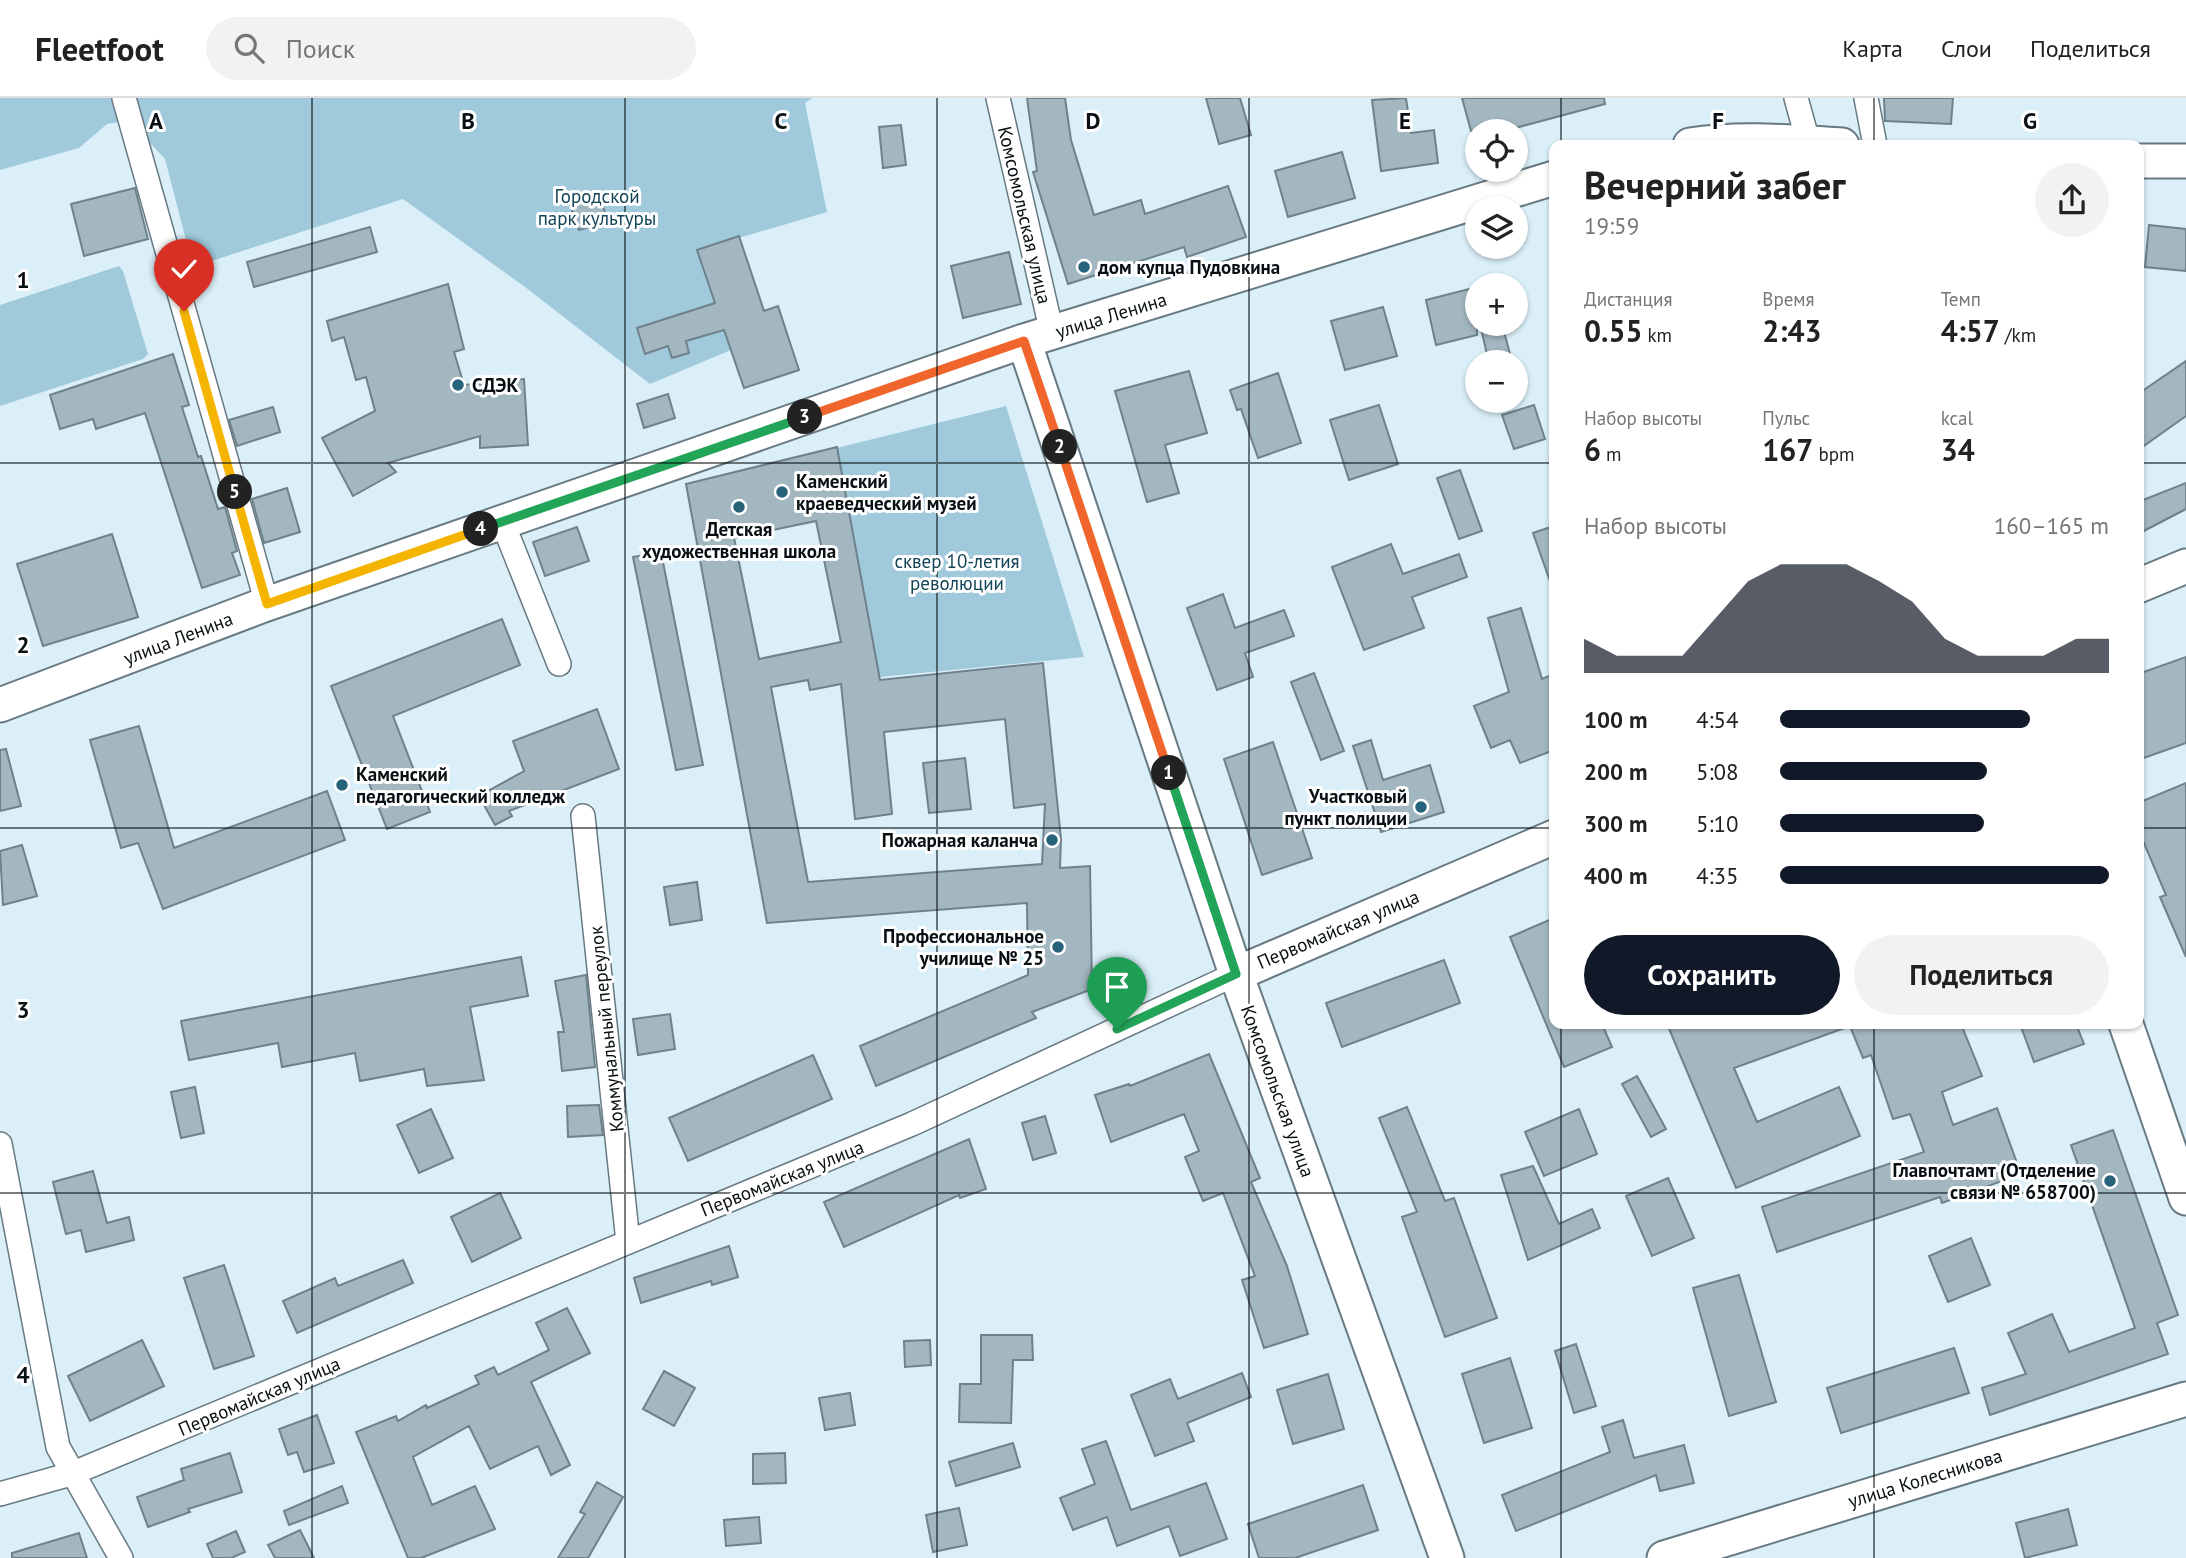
<!DOCTYPE html>
<html lang="ru">
<meta charset="utf-8">
<style>
:root{--surface:#fff;--page:#f2f2f2;--text:#222;--muted:#767676;--line:#e0e0e0;--accent:#111827}
body{margin:0;font-family:"PT Sans",sans-serif;background:var(--page);color:var(--text);height:100vh;display:flex;flex-direction:column;font-size:26px;white-space:nowrap}
*{box-sizing:border-box;margin:0}
p{font-size:23px;color:var(--muted)}
.icon{flex:none;width:38px;height:38px;fill:none;stroke:currentColor;stroke-width:2;stroke-linecap:round;stroke-linejoin:round}
.map{position:relative;flex:1;overflow:hidden}
.sheet{position:absolute;left:1549px;top:42px;width:595px;height:889px;display:flex;flex-direction:column;background:var(--surface);border-radius:14px;box-shadow:0 2px 5px #0004}
.sheet>*{flex:none}
.controls{position:absolute;left:1465px;top:21px;display:grid;gap:14px}
.controls a{display:grid;place-items:center;width:63px;height:63px;border-radius:50%;background:var(--surface);box-shadow:0 2px 5px #0004;font-size:35px}
.pin{position:absolute;display:grid;place-items:center;width:60px;height:60px;color:#fff;margin:-72px -30px;border-radius:50% 50% 50% 0;rotate:-45deg;box-shadow:0 0 7px #0007}
.pin .icon{rotate:45deg}
.km{position:absolute;width:35px;height:35px;margin:-18px;border-radius:50%;background:#222;color:#fff;font-size:19px;line-height:35px;text-align:center}
.round{display:grid;place-items:center;flex:none;width:74px;height:74px;border-radius:37px;background:var(--page)}
.summary{display:flex;align-items:center;justify-content:space-between;height:119px;padding:0 35px}
h1{font-size:38px;font-weight:700;line-height:52px}
.stats{display:grid;grid-template-columns:repeat(3,1fr);gap:10px;height:119px;padding:7px 35px}
.stats div{display:grid;align-content:center}
.stats b{font-size:30px;font-weight:700}
.stats small{font-size:19px;font-weight:400}
.stats p{font-size:19px}
.chart{height:196px;padding:14px 35px}
.chart p{display:flex;justify-content:space-between}
.chart svg{width:100%;height:126px;margin-top:7px;fill:var(--accent);opacity:.7}
.cta{display:flex;gap:14px;margin-top:auto;padding:14px 35px}
.cta a{flex:1;height:80px;border-radius:42px;background:var(--accent);color:#fff;font-size:28px;font-weight:700;line-height:80px;text-align:center}
.cta a+a{background:var(--page);color:var(--text)}
ul{padding:0 35px;list-style:none;font-size:23px}
li{display:grid;grid-template-columns:112px 84px 1fr;align-items:center;height:52px}
li i{height:18px;border-radius:9px;background:var(--accent)}
header{display:flex;align-items:center;gap:42px;box-sizing:border-box;height:98px;padding:0 35px;background:var(--surface);border-bottom:2px solid var(--line)}
header strong{font-size:33px}
nav{display:flex;gap:38px;margin-inline-start:auto;font-size:24px}
.search{width:490px;height:63px;background:var(--page);display:flex;align-items:center;gap:18px;box-sizing:border-box;padding:0 24px;border-radius:38px;color:var(--muted);font-size:26px}
.map>svg:first-child{display:block}
</style>
<header>
<strong>Fleetfoot</strong>
<div class="search"><svg class="icon" aria-label="search" viewBox="0 0 24 24"><circle cx="10" cy="10" r="6"/><path d="M15 15l6 6"/></svg>Поиск</div>
<nav><a>Карта</a><a>Слои</a><a>Поделиться</a></nav>
</header>
<div class="map">
<svg width="2186" height="1460" viewBox="0 0 2186 1460">
<rect width="100%" height="100%" fill="#daeff8"/>
<path fill="#a0c9dc" d="M0,0H812L805,5L827,114L698,152L731,252L650,286L525,189L403,101L193,169L165,61L152,47L119,24L107,26L79,50L0,72Z
M119,168L123,173L148,256L143,261L0,308V207Z
M1006,308L1084,559L880,579L837,350Z"/>
<path fill="#a3b7c0" stroke="#6f828b" stroke-width="2" fill-rule="evenodd" d="M1027,0H1065L1071,42L1094,117L1141,102L1145,116L1228,88L1246,139L1187,159L1184,149L1068,186L1033,74L1037,73Z
M1206,0H1240L1251,37L1219,46Z
M1406,0L1411,35L1434,32L1438,65L1381,73L1372,2Z
M1462,0H1604L1605,6L1504,33H1471Z
M1884,0H1953L1951,26L1885,23Z
M901,27L906,67L883,70L879,29Z
M1342,54L1355,100L1288,119L1275,73Z
M135,90L148,141L84,158L71,106Z
M599,97L608,123L579,132L570,107Z
M2149,127L2186,131V173L2145,169Z
M370,129L377,154L254,189L247,164Z
M739,138L764,213L778,208L799,272L744,290L724,232L686,243L689,255L672,260L668,248L645,256L637,230L715,205L697,152Z
M1009,154L1021,206L963,220L951,168Z
M448,186L464,251L454,254L464,287L524,281L528,347L480,350V338L388,365L396,374L353,398L322,340L375,313L366,279L356,282L344,239L332,243L327,223Z
M1477,189V237L1436,247L1426,202Z
M1383,209L1397,258L1345,272L1331,223Z
M1480,226H1502L1510,256L1488,261Z
M173,256L189,307L182,309L198,359L201,358L218,411L225,409L237,453L232,455L240,477L202,490L145,315L96,331L93,321L60,331L50,297Z
M2186,263V318L2138,352V296Z
M1189,273L1207,335L1165,347L1179,395L1147,404L1115,293Z
M1278,275L1301,345L1258,360L1241,311L1237,312L1230,292Z
M668,296L675,320L644,330L637,306Z
M1379,307L1398,366L1349,382L1330,322Z
M1534,307L1545,341L1514,351L1502,317Z
M273,309L280,334L237,348L229,322Z
M837,349L880,582L1043,565L1061,741L1060,770L1090,768L1092,891L1032,914L1036,920L876,988L860,948L1028,877L1027,805L767,825L686,386ZM816,423L841,544L759,561L734,440ZM808,582L810,592L841,586L855,721L892,716L884,634L1005,621L1014,710L1045,706L1042,766L808,784L771,589Z
M1460,372L1482,433L1459,441L1437,380Z
M2186,385V411L2138,436V404Z
M287,390L300,434L264,445L252,401Z
M1554,428V485L1551,486L1533,435Z
M577,429L589,463L545,478L533,444Z
M112,436L138,519L43,548L17,466Z
M1391,446L1403,476L1459,456L1467,479L1412,499L1424,530L1364,552L1332,469Z
M661,454L703,667L676,672L633,459Z
M1223,496L1235,530L1284,512L1294,538L1245,555L1253,579L1217,592L1187,510Z
M1521,510L1542,581L1554,576V652L1520,665L1510,642L1491,650L1474,608L1509,594L1488,520Z
M502,521L520,567L393,618L430,714L387,731L331,588Z
M2186,559V645L2138,662V576Z
M1314,575L1344,653L1321,662L1291,584Z
M597,611L619,671L509,713L512,718L495,727L479,698L524,673L513,643Z
M139,628L174,750L327,693L345,742L163,811L138,745L121,750L90,642Z
M1371,642L1383,682L1430,667L1444,714L1381,734L1353,648Z
M1273,644L1312,760L1262,777L1224,661Z
M6,651L21,708L0,713V652Z
M965,660L971,711L929,715L923,665Z
M2186,685V859L2160,799L2166,797L2138,731V705Z
M22,747L37,798L3,807L0,753Z
M697,784L702,822L670,827L664,789Z
M1554,820V926H1602L1612,949L1564,969L1510,839Z
M521,859L528,898L470,909L484,982L427,988L424,971L360,983L355,955L282,969L278,945L189,962L181,923Z
M1444,862L1460,905L1342,949L1326,905Z
M586,877L595,969L562,973L558,934H564L555,883Z
M670,916L675,951L638,957L633,921Z
M1667,926H1961L1982,978L1942,994L1953,1027L1997,1010L2021,1076L1942,1105L1940,1099L1777,1154L1762,1109L1924,1054L1910,1016L1893,1021L1871,957L1863,960L1850,928L1734,970L1757,1024L1839,989L1860,1038L1736,1090Z
M2020,926H2076L2084,946L2034,964Z
M1209,956L1260,1080L1251,1084L1287,1168L1308,1236L1264,1250L1242,1182L1255,1178L1223,1095L1203,1103L1185,1059L1199,1053L1184,1016L1111,1044L1095,997L1129,986L1130,988Z
M813,957L832,1001L688,1063L669,1020Z
M1637,978L1666,1031L1651,1039L1622,986Z
M195,989L204,1035L181,1040L171,994Z
M599,1007L603,1037L568,1039L567,1008Z
M1407,1009L1445,1103L1454,1100L1497,1220L1445,1239L1402,1119L1417,1114L1379,1020Z
M431,1011L453,1060L419,1075L397,1027Z
M1579,1011L1597,1056L1544,1078L1525,1034Z
M1045,1018L1056,1055L1033,1062L1022,1025Z
M2113,1032L2178,1217L2157,1225L2168,1256L1990,1317L1982,1290L2026,1276L2008,1235L2052,1216L2069,1254L2135,1230L2071,1047Z
M969,1041L986,1091L960,1100L959,1097L844,1149L824,1104Z
M1533,1068L1559,1126L1592,1111L1600,1130L1528,1162L1501,1077Z
M93,1073L107,1125L129,1119L134,1142L86,1154L81,1132L66,1136L53,1084Z
M1668,1080L1694,1140L1652,1158L1626,1098Z
M500,1095L521,1140L472,1164L451,1119Z
M1971,1140L1990,1187L1948,1204L1929,1158Z
M729,1148L738,1179L712,1187L711,1183L641,1205L634,1180Z
M403,1162L413,1185L297,1235L283,1203L335,1180L338,1188Z
M224,1167L254,1258L214,1271L184,1180Z
M1739,1177L1776,1304L1729,1318L1693,1190Z
M567,1210L590,1255L531,1284L570,1367L551,1377L538,1348L490,1371L469,1328L413,1359L432,1407L475,1388L495,1431L421,1460H408L356,1334L396,1318L398,1323L426,1307L427,1310L479,1286L475,1278L494,1269L498,1277L549,1252L536,1225Z
M981,1237H1032L1033,1262H1013L1011,1325L959,1324L960,1286H981Z
M142,1242L164,1288L90,1323L68,1278Z
M930,1242L931,1267L905,1269L904,1243Z
M1576,1246L1596,1308L1574,1315L1555,1253Z
M1954,1250L1969,1295L1841,1335L1827,1290Z
M1510,1260L1532,1330L1484,1345L1462,1276Z
M664,1273L695,1290L674,1328L643,1311Z
M1242,1275L1251,1299L1187,1325L1194,1343L1155,1358L1131,1297L1170,1281L1178,1301Z
M1328,1276L1344,1331L1293,1346L1277,1292Z
M850,1295L855,1327L825,1332L819,1300Z
M317,1317L334,1365L304,1374L297,1354L288,1357L279,1331Z
M1623,1322L1634,1360L1684,1347L1694,1385L1660,1393L1656,1377L1516,1433L1502,1397L1610,1354L1602,1329Z
M1106,1343L1131,1412L1206,1385L1227,1441L1180,1458L1169,1428L1117,1448L1107,1419L1073,1432L1060,1400L1095,1386L1082,1351Z
M1013,1345L1020,1369L956,1388L949,1364Z
M230,1355L242,1394L188,1411L190,1414L148,1429L137,1399L184,1382L181,1371Z
M785,1355L786,1385L753,1386V1356Z
M597,1384L623,1399L588,1460H558L585,1416L580,1414Z
M1363,1387L1378,1432L1295,1460H1259L1248,1426Z
M342,1388L348,1405L289,1427L284,1413Z
M959,1410L967,1447L933,1454L926,1417Z
M2068,1411L2077,1447L2025,1460L2016,1425Z
M759,1419L761,1445L726,1448L724,1422Z
M300,1432L314,1460H275L268,1447Z
M236,1433L245,1454L231,1460H213L207,1446Z
M79,1435L87,1460H12V1455Z"/>
<g fill="none" stroke-linecap="round" stroke-linejoin="round">
<defs>
<path id="street" d="M124,0L267,506
M998,0L1052,235
M1796,0L1809,47
M1866,0L1875,47
M502,423L559,566
M583,718L628,1144
M0,1046L58,1349L121,1460
M0,1396L71,1376L912,1026L1236,876"/>
<path id="secondary" d="M1690,47C1740,39 1792,44 1842,47
M2138,63H2186
M1024,243L1236,876L1447,1460
M2138,488L2186,468
M0,607L261,508L1024,243L1554,80
M1236,876L1554,739
M2126,926L2186,1100
M1664,1460L2186,1301"/>
</defs>
<use href="#street" stroke="#677982" stroke-width="26"/>
<use href="#secondary" stroke="#677982" stroke-width="37"/>
<use href="#street" stroke="#fff" stroke-width="23"/>
<use href="#secondary" stroke="#fff" stroke-width="33"/>
</g>
<g fill="none" stroke-linecap="round" stroke-linejoin="round">
<defs>
<path id="split-1" d="M1117,931L1236,876L1169,675"/>
<path id="split-2" d="M1060,349L1169,675"/>
<path id="split-3" d="M805,319L1024,243L1060,349"/>
<path id="split-4" d="M481,431L805,319"/>
<path id="split-5" d="M235,394L267,506L481,431"/>
<path id="split-6" d="M184,213L235,394"/>
</defs>
<use href="#split-1" stroke="#fff" stroke-width="14"/>
<use href="#split-2" stroke="#fff" stroke-width="14"/>
<use href="#split-3" stroke="#fff" stroke-width="14"/>
<use href="#split-4" stroke="#fff" stroke-width="14"/>
<use href="#split-5" stroke="#fff" stroke-width="14"/>
<use href="#split-6" stroke="#fff" stroke-width="14"/>
<use href="#split-1" stroke="#22a559" stroke-width="9"/>
<use href="#split-2" stroke="#f0652b" stroke-width="9"/>
<use href="#split-3" stroke="#f0652b" stroke-width="9"/>
<use href="#split-4" stroke="#22a559" stroke-width="9"/>
<use href="#split-5" stroke="#f5b400" stroke-width="9"/>
<use href="#split-6" stroke="#f5b400" stroke-width="9"/>
</g>
<path fill="none" stroke="#091013" stroke-width="2" stroke-opacity="0.55" d="M312,0V1460M625,0V1460M937,0V1460M1249,0V1460M1561,0V47M1874,0V47M0,365H1554M2138,365H2186M0,730H1554M2138,730H2186M1561,926V1460M1874,926V1460M0,1095H2186"/>
<g fill="#27637b" stroke="#fff" stroke-width="2.5">
<circle cx="1084" cy="169" r="7"/>
<circle cx="458" cy="287" r="7"/>
<circle cx="782" cy="394" r="7"/>
<circle cx="739" cy="409" r="7"/>
<circle cx="342" cy="687" r="7"/>
<circle cx="1421" cy="709" r="7"/>
<circle cx="1052" cy="742" r="7"/>
<circle cx="1058" cy="849" r="7"/>
<circle cx="2110" cy="1083" r="7"/>
</g>
<g text-anchor="middle" dominant-baseline="central" stroke-width="6" stroke-linejoin="round" paint-order="stroke">
<g font-size="19" fill="#124457" stroke="#fff">
<text x="597" y="98">Городской<tspan x="597" dy="22">парк культуры</tspan></text>
<text x="957" y="463">сквер 10-летия<tspan x="957" dy="22">революции</tspan></text>
</g>
<g font-size="19" fill="#091013" stroke="#fff">
<text transform="translate(1025 117) rotate(77)">Комсомольская улица</text>
<text transform="translate(1111 217) rotate(-17)">улица Ленина</text>
<text transform="translate(178 540) rotate(-21)">улица Ленина</text>
<text transform="translate(1338 831) rotate(-23)">Первомайская улица</text>
<text transform="translate(606 931) rotate(-96)">Коммунальный переулок</text>
<text transform="translate(1278 993) rotate(70)">Комсомольская улица</text>
<text transform="translate(782 1080) rotate(-22)">Первомайская улица</text>
<text transform="translate(259 1298) rotate(-23)">Первомайская улица</text>
<text transform="translate(1925 1380) rotate(-17)">улица Колесникова</text>
</g>
<g font-size="19" font-weight="bold" fill="#091013" stroke="#fff" text-anchor="start">
<text x="1098" y="169">дом купца Пудовкина</text>
<text x="472" y="287">СДЭК</text>
<text x="796" y="383">Каменский<tspan x="796" dy="22">краеведческий музей</tspan></text>
<text x="739" y="431" text-anchor="middle">Детская<tspan x="739" dy="22">художественная школа</tspan></text>
<text x="356" y="676">Каменский<tspan x="356" dy="22">педагогический колледж</tspan></text>
<text x="1407" y="698" text-anchor="end">Участковый<tspan x="1407" dy="22">пункт полиции</tspan></text>
<text x="1038" y="742" text-anchor="end">Пожарная каланча</text>
<text x="1044" y="838" text-anchor="end">Профессиональное<tspan x="1044" dy="22">училище № 25</tspan></text>
<text x="2096" y="1072" text-anchor="end">Главпочтамт (Отделение<tspan x="2096" dy="22">связи № 658700)</tspan></text>
</g>
</g>
<g font-size="23" text-anchor="middle" font-weight="bold" fill="#091013" stroke="#fff" stroke-width="6" stroke-linejoin="round" paint-order="stroke">
<text x="156" y="31">A</text>
<text x="468" y="31">B</text>
<text x="781" y="31">C</text>
<text x="1093" y="31">D</text>
<text x="1405" y="31">E</text>
<text x="1718" y="31">F</text>
<text x="2030" y="31">G</text>
<text x="23" y="190">1</text>
<text x="23" y="555">2</text>
<text x="23" y="920">3</text>
<text x="23" y="1285">4</text>
</g>
</svg>
<div class="controls">
<a><svg class="icon" aria-label="locate" viewBox="0 0 24 24"><circle cx="12" cy="12" r="6"/><path d="M12 2v4M12 18v4M2 12h4M18 12h4"/></svg></a>
<a><svg class="icon" aria-label="layers" viewBox="0 0 24 24"><path d="M12 4l9 5-9 5-9-5zM3 14l9 5 9-5"/></svg></a>
<a>+</a>
<a>−</a>
</div>
<div class="pin" style="left:1117px;top:931px;background:#1e9e55"><svg class="icon" aria-label="arrive" viewBox="0 0 24 24"><path d="M6 21V4h12l-3 4 3 4H6"/></svg></div>
<div class="pin" style="left:184px;top:213px;background:#d93025"><svg class="icon" aria-label="check" viewBox="0 0 24 24"><path d="M5 12l5 5 9-10"/></svg></div>
<b class="km" style="left:1169px;top:675px">1</b>
<b class="km" style="left:1060px;top:349px">2</b>
<b class="km" style="left:805px;top:319px">3</b>
<b class="km" style="left:481px;top:431px">4</b>
<b class="km" style="left:235px;top:394px">5</b>
<section class="sheet">
<div class="summary"><div><h1>Вечерний забег</h1><p>19:59</p></div><a class="round"><svg class="icon" aria-label="share" viewBox="0 0 24 24"><path d="M12 15V3M7 8l5-5 5 5M5 13v7h14v-7"/></svg></a></div>
<div class="stats">
<div><p>Дистанция</p><b>0.55<small> km</small></b></div>
<div><p>Время</p><b>2:43</b></div>
<div><p>Темп</p><b>4:57<small> /km</small></b></div>
</div>
<div class="stats">
<div><p>Набор высоты</p><b>6<small> m</small></b></div>
<div><p>Пульс</p><b>167<small> bpm</small></b></div>
<div><p>kcal</p><b>34</b></div>
</div>
<div class="chart"><p><span>Набор высоты</span>160–165 m</p>
<svg viewBox="0 0 160 44" preserveAspectRatio="none"><path d="M0 44V32L10 38L20 38L30 38L40 25L50 12L60 6L70 6L80 6L90 12L100 19L110 32L120 38L130 38L140 38L150 32L160 32V44z"/></svg>
</div>
<ul>
<li><b>100 m</b>4:54<i style="width:76%"></i></li>
<li><b>200 m</b>5:08<i style="width:63%"></i></li>
<li><b>300 m</b>5:10<i style="width:62%"></i></li>
<li><b>400 m</b>4:35<i style="width:100%"></i></li>
</ul>
<div class="cta"><a>Сохранить</a><a>Поделиться</a></div>
</section>
</div>
